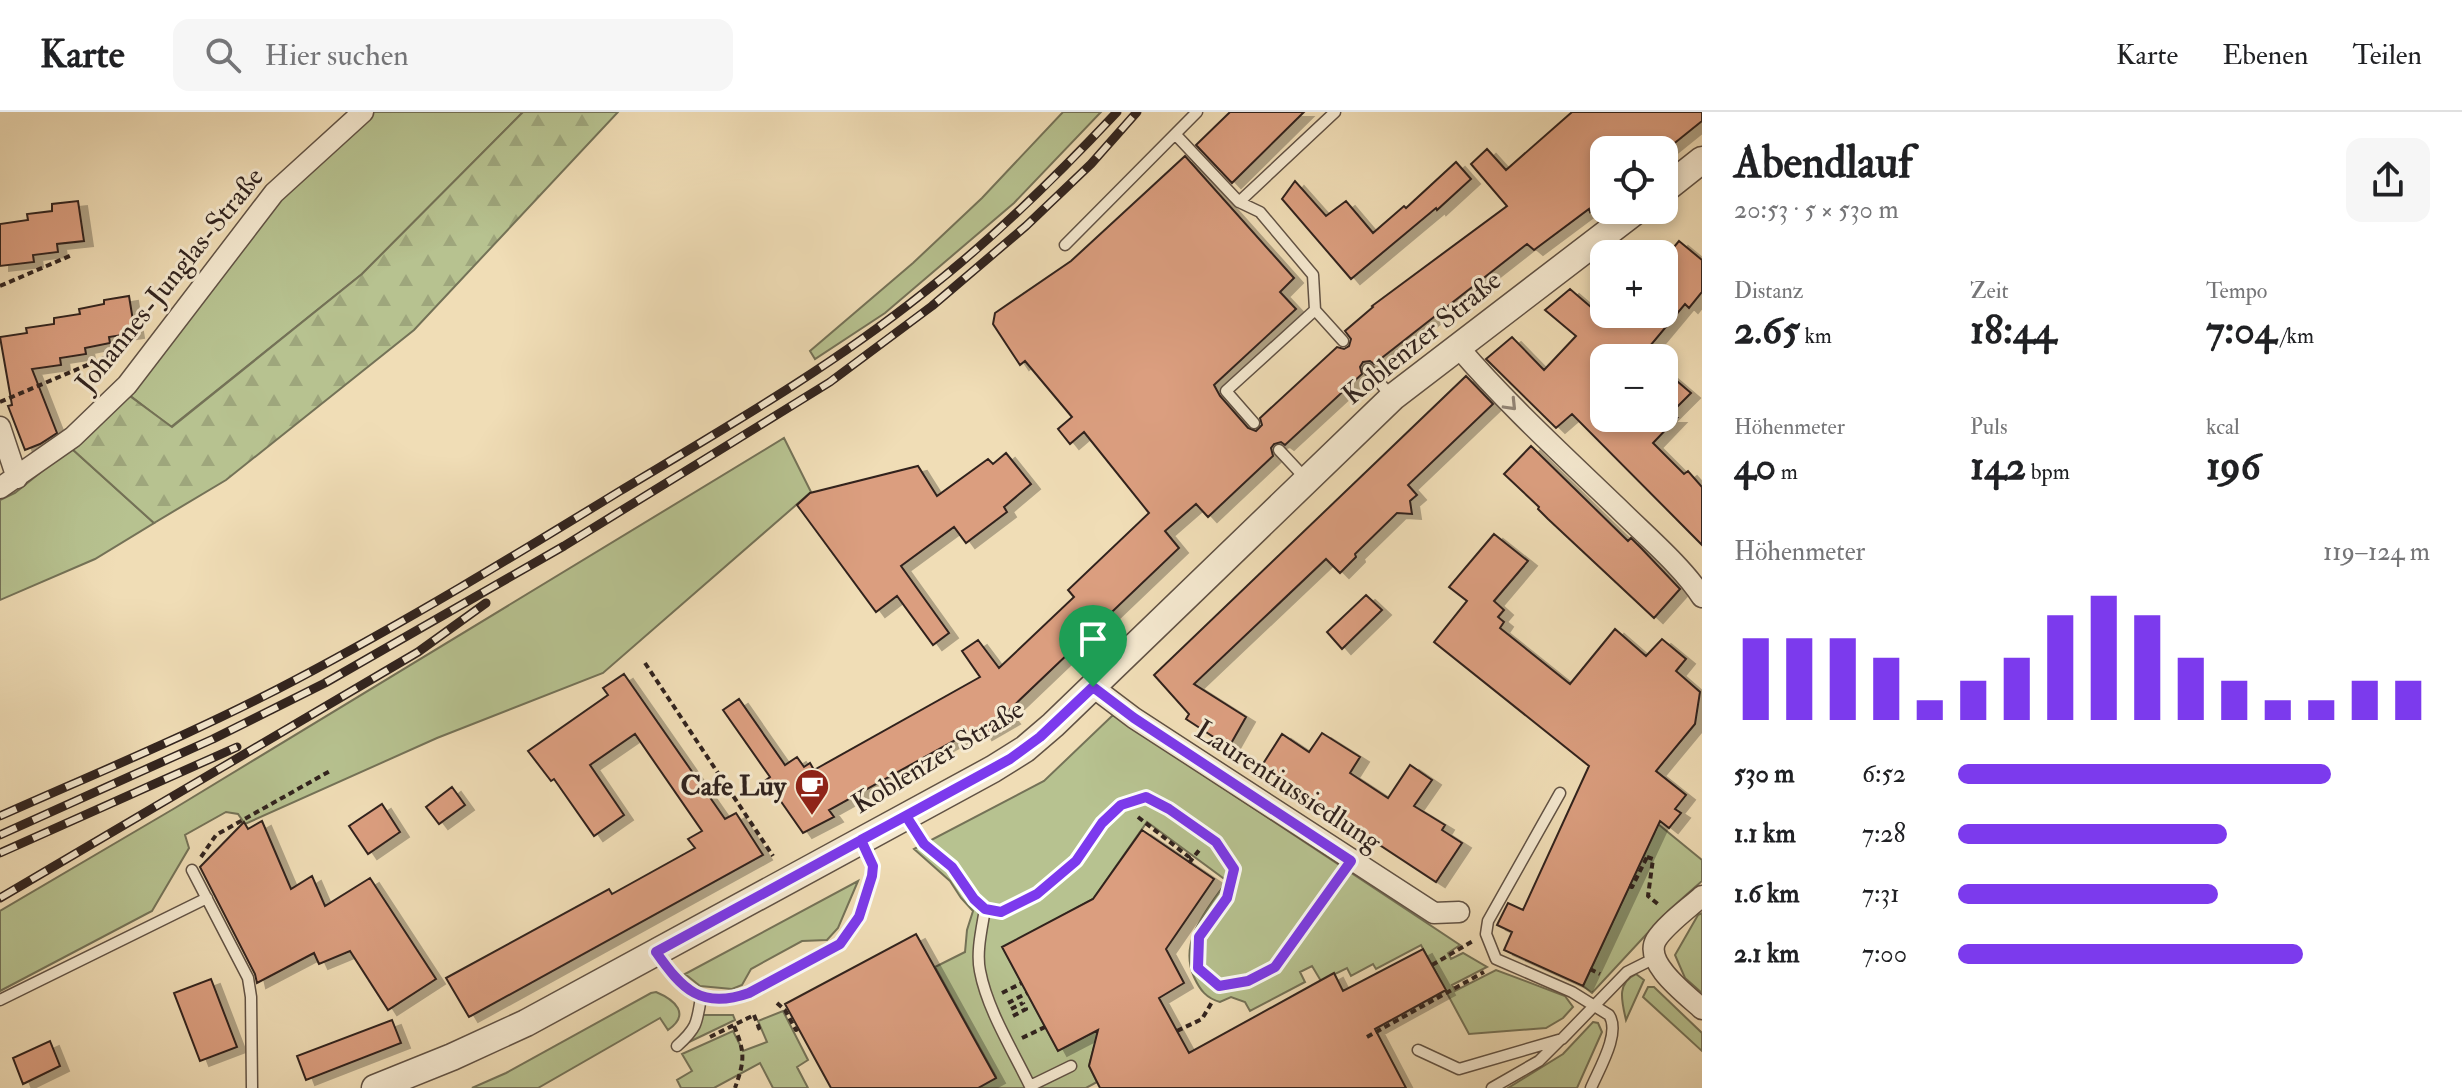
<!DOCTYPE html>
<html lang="de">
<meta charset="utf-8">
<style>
:root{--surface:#fff;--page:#f6f6f6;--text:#202124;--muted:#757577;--line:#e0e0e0;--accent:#7c3aed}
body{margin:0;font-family:"IM FELL Double Pica",serif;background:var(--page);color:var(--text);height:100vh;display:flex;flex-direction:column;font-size:30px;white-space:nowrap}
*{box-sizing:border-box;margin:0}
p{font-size:26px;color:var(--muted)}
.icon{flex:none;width:44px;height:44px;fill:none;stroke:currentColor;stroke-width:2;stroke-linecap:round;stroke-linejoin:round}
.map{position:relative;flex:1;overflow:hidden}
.drawer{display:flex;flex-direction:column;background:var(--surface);width:760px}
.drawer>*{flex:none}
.controls{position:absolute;left:1590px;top:24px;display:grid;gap:16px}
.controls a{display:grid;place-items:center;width:88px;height:88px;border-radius:16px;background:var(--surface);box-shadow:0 4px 12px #0003;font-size:40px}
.pin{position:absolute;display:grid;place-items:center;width:68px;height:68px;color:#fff;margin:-82px -34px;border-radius:50% 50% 50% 0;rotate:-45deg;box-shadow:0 0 8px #0007}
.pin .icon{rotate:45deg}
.round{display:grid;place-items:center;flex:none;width:84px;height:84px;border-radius:16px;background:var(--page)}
.summary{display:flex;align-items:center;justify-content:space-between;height:136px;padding:0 32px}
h1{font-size:44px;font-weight:700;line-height:60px}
.metrics{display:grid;grid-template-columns:repeat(3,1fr);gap:12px;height:136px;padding:8px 32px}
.metrics div{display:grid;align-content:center}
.metrics b{font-size:40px;font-weight:700}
.metrics small{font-size:22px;font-weight:400}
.metrics p{font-size:22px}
.chart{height:224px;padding:16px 32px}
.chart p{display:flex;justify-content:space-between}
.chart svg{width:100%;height:144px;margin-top:8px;stroke:var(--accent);stroke-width:6}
ul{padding:0 32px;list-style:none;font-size:26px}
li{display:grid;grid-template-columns:128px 96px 1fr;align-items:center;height:60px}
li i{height:20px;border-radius:10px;background:var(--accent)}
header{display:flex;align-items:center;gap:48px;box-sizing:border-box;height:112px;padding:0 40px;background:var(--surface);border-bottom:2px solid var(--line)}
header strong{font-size:38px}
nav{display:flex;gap:44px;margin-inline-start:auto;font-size:28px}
.search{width:560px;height:72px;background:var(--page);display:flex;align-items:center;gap:20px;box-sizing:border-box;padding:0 28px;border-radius:16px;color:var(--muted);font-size:30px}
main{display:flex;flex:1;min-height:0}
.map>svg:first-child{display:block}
</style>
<header>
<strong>Karte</strong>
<div class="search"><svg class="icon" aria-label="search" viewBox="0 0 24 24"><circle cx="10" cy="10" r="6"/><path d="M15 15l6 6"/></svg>Hier suchen</div>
<nav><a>Karte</a><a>Ebenen</a><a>Teilen</a></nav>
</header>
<main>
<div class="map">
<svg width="1702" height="976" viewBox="0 0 1702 976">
<defs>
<pattern id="forest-firs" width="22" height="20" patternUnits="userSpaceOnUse" patternTransform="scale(2)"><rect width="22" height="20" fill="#b7c290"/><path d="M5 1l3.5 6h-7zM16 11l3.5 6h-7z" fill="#9ea67c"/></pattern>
<filter id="shadow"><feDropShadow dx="9" dy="5" stdDeviation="0" flood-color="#0004"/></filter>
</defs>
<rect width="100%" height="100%" fill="#f0ddb6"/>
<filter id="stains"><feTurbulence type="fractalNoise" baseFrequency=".0025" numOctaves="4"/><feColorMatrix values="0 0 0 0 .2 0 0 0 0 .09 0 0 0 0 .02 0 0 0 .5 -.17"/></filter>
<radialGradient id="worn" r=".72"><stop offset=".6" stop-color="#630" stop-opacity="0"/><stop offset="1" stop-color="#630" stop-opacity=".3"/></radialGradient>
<path fill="#b7c290" stroke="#747257" stroke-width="2" d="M374,0H523L362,162L171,315L128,282L267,102L303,62Z
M1063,0H1101L1014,91L885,201L815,247L810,239L913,151L982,86Z
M784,326L811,380L603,561L437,626L245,712L238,702L226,700L185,723L189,736L152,799L0,879V799L175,696Z
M71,336L154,411L95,447L0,488V388L15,381Z
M1113,603L1460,833L1448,841L1451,847L1463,841L1487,855L1452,873L1455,879L1496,858L1565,884L1573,895L1563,906L1546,916L1469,922L1421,833L1376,857L1373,852L1351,864L1347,856L1321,869L1312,854L1300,860L1305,870L1250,899L1245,890L1231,885L1220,890C1206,886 1200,878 1194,865C1178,829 1207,798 1227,769L1147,710L1093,787L1003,836L1058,939L1131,900L1094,935L1089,954L1097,970L1086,976H978L996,965L935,855L965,840L967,818L973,799L961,786L950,769L914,737L1044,669Z
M1658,712L1702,748V769L1668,799L1592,881L1583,874Z
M858,769L838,816L827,828L802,829L751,857L742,873L732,877L700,874L685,862Z
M1702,801V881L1685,866L1675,843L1698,803Z
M1636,862L1644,868L1626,908C1622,890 1616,871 1636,862Z
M656,880C675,888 691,902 668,918L660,906L538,976H472L506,961L651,881Z
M783,899L808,948L797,955L808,976H773L760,951L714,976H681L677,968L692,959L682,942L733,919L743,939L767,930L758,909Z
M703,903H733L735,908L687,931L694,924Z
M1593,910L1598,911L1602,920L1577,976H1508L1563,942Z"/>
<path fill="url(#forest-firs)" stroke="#747257" stroke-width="2" d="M523,0H618L414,218L226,368L154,411L71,336L127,282L172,315L362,162Z
M1648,875H1654L1702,921V939L1643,885Z"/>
<path fill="#db9e7f" stroke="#31231e" stroke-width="2" filter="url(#shadow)" d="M1230,0H1304L1232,71L1196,33Z
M1572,0H1702V9L1666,38H1604V89L1590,100L1589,97L1534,138L1527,132L1374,252L1370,249L1363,250L1360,255L1362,262L1285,333L1281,330L1274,332L1271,336L1273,344L1208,405L1196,392L1165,419L1179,436L1006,601L1011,607L983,623L979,615L829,698L834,705L803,721L766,668L770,665L723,598L739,587L785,653L797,645L804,655L810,651L814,658L980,565L962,539L978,528L999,556L1074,485L1068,478L1149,401L1084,320L1070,332L1058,317L1072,305L1025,249L1020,253L993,212L995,201L1071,149L1185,44L1294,166L1280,180L1296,197L1214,273L1220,284L1248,316L1256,319L1262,313L1260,306L1337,235L1344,237L1349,234L1351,227L1345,219L1373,195L1372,194L1507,94L1471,52L1487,37L1506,58Z
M1456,50L1471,67L1437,98L1436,96L1351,167L1282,87L1295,69L1326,104L1346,89L1373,121L1404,94L1406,96Z
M78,89L84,129L57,132L58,140L33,143L34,150L0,154V112L28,108L27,102L52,99V92Z
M1679,129L1702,148V180L1689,196L1685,192L1640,246H1604V306H1664V258L1691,281L1666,306H1677L1653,331L1684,362L1688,359L1702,375V433L1572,302L1556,316L1486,247L1512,225L1544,258L1576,224L1545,198L1570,177L1599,202H1664V147Z
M129,184L135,221L109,225L110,231L85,236L86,242L60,246L61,253L32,257L57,321L40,332L25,338L8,294L12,293L0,225L27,221L26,216L54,212V206L80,202L79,197L104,192V188Z
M1466,264L1493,292L1408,373L1417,383L1410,389L1412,402L1397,401L1355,442L1356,445L1340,461L1326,447L1194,572L1246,605L1229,635L1186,607L1189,602L1154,563Z
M1531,334L1628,429L1631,426L1642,437L1680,477L1654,506L1548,407L1538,397L1539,395L1504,362Z
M1006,341L1031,372L1004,395L1007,400L966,431L954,415L901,454L949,521L933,533L897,484L876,500L797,393L810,381L918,354L937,384L988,347L993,352Z
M1494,422L1528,449L1494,489L1504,498L1498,505L1504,510L1500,516L1570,572L1615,517L1646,544L1662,527L1686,547L1676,559L1700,580L1695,612L1656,659L1686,683L1675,697L1681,701L1669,716L1660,709L1583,874L1504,838L1512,820L1497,813L1508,791L1523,798L1589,654L1434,530L1467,489L1449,475Z
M1366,483L1382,498L1342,537L1327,520Z
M624,562L725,707L736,701L763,743L469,905L446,866L609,777L612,782L695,736L688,727L702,719L635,622L590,653L624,703L594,724L554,667L551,669L528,639L608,583L603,576Z
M1322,621L1360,645L1350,661L1388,686L1410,653L1432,668L1414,694L1445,713L1442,718L1462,731L1436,770L1261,655L1282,622L1309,640Z
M452,675L465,693L439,712L426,695Z
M382,692L400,720L368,742L349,714Z
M262,709L291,777L312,764L325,794L370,766L436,867L388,898L350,839L319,852L314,841L257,871L255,862L200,755L244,710L248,717Z
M1142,718L1214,767L1166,837L1184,871L1159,886L1189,941L1334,861L1343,879L1423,837L1446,878L1375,917L1406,976H1100L1089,954L1098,918L1058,939L1002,835L1093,787Z
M916,822L996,966L978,976H831L785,892Z
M211,867L237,935L200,949L174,881Z
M392,908L401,931L306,968L297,944Z
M50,929L60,954L23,972L13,946Z"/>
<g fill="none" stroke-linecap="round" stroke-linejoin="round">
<defs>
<path id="service" d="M1176,23L1239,90L1260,100L1313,163L1315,198L1343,229
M1239,90L1335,0
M1065,133L1197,0
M1368,257L1391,284
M1254,311L1226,279L1315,198
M1279,338L1306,367
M1560,681L1488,809L1486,822L1496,847L1572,880L1609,903C1621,921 1599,957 1591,976
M907,705L920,727L952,755L974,787L985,797L1001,800L1037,782L1076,749L1102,711L1121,693L1146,685L1169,697L1216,730L1234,757L1227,786L1199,825L1198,856L1219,874L1248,869L1275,855L1351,749
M192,758L248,866L251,885L252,976
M985,797C982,816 976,840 980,859C987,897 1013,939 1030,974L1071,954
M657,842C682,879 702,897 749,881L840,832L859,805L872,764L873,754L862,730
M0,888L207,786
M677,934C697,916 697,911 701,885
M1418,938L1459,957L1562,927L1627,860L1655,846
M1492,976L1539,949L1560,928"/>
<path id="minor" d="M1459,236C1508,293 1564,344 1618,396C1644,422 1683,455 1702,485
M0,315L17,366
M0,376L73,325L127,273L274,81L363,0
M1093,575L1134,606L1434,801L1459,800
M1702,784C1689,796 1665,813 1656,828C1643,851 1687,883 1702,897"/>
<path id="tertiary" d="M1664,78L1702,48
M375,976L452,945L526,911L993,657L1025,637L1053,613L1393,285L1637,98"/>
</defs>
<use href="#service" stroke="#615244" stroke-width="13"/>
<use href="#minor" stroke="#615244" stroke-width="23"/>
<use href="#tertiary" stroke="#615244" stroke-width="29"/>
<path stroke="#31231e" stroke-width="4" stroke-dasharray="6 4" stroke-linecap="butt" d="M0,174L72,143
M0,290L118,240
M645,551L773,744
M1138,705L1189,745L1186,748
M201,745L216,723L330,659
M1647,745L1653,747L1648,784L1659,793
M1189,751L1200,737
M1629,774L1632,775L1647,745
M1432,853L1473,829
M1590,857L1600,862
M1002,881L1022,871
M777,891L785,898L796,918L798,917
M1008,891L1027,881
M1011,897L1023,891
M754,903L759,916L757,917
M1013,904L1026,897L1023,891
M734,914C745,940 745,948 735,976
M1177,919L1202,907L1212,890
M710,925L752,904
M1367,925L1484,860
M1022,926L1045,915"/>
<use href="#service" stroke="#f5e9d0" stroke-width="10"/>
<use href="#minor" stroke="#f5e9d0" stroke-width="20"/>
<use href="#tertiary" stroke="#f5e9d0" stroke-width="26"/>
<defs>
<path id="rail" d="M0,704C99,660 201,618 297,567C407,509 514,444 620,379C723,317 828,257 922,182C993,127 1056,65 1117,0
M0,723L213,627L325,571L564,434L830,270L932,194L1026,114L1091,52L1137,0
M0,741L237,635
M0,786L418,540L486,491"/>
</defs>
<use href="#rail" stroke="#31231e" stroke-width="9"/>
<use href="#rail" stroke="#f5e9d0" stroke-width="6" stroke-dasharray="18" stroke-linecap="butt"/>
</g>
<defs><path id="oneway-chevron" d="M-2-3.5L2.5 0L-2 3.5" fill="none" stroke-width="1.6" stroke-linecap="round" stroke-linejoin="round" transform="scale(2)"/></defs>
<use stroke="#938677" href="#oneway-chevron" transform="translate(1511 293) rotate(46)"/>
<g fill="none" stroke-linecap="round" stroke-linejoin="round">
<defs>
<path id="route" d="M1093,575L1040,625L1010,647L656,840C682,877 701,898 749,881L840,832L859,805L872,764L873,754L861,728L906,704L924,732L952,755L974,787L985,797L1001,800L1037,782L1076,749L1102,711L1121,693L1146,685L1169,697L1216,730L1234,757L1227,786L1199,825L1198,856L1219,874L1248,869L1275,855L1351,749L1134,606L1093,575"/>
</defs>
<use href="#route" stroke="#fff" stroke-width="16"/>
<use href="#route" stroke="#7c3aed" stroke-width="10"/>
</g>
<defs>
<symbol id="cafe-pin" viewBox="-11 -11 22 30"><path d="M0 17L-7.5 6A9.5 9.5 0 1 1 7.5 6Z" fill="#8f2418" stroke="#f5e9d0"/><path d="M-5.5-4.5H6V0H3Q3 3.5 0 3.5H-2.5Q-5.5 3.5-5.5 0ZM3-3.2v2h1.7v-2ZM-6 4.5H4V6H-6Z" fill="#fff"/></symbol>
</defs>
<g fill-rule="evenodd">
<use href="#cafe-pin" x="792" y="654" width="40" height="54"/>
</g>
<g text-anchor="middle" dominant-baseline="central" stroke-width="6" stroke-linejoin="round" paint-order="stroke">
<g font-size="28" fill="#31231e" stroke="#f5e9d0">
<text transform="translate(170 168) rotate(-51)">Johannes-Junglas-Straße</text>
<text transform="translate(1422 226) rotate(-39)">Koblenzer Straße</text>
<text transform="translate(938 645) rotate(-31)">Koblenzer Straße</text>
<text transform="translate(1288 674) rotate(33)">Laurentiussiedlung</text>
</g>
<g font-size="28" font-weight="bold" fill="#31231e" stroke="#f5e9d0" text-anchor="end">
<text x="786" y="674">Cafe Luy</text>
</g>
</g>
<rect width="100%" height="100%" filter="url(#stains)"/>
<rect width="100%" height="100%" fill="url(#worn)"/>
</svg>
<div class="controls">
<a><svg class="icon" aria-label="locate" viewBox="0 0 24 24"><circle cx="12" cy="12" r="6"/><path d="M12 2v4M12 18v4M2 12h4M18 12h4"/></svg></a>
<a>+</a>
<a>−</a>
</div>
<div class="pin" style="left:1093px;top:575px;background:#1e9e55"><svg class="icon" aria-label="arrive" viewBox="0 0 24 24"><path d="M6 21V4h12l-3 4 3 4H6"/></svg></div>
</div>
<section class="drawer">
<div class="summary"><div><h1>Abendlauf</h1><p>20:53 · 5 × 530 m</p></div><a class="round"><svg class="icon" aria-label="share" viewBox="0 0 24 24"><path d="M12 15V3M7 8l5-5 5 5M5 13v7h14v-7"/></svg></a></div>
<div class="metrics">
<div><p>Distanz</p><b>2.65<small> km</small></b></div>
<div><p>Zeit</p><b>18:44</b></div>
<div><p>Tempo</p><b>7:04<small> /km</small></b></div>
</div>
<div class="metrics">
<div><p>Höhenmeter</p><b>40<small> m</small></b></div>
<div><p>Puls</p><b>142<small> bpm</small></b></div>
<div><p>kcal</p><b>196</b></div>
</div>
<div class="chart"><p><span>Höhenmeter</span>119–124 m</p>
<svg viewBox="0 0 160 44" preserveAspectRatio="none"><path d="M5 44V19M15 44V19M25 44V19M35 44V25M45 44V38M55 44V32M65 44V25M75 44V12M85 44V6M95 44V12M105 44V25M115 44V32M125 44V38M135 44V38M145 44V32M155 44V32"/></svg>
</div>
<ul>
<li><b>530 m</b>6:52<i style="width:79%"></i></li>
<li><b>1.1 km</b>7:28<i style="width:57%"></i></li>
<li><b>1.6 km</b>7:31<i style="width:55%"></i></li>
<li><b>2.1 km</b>7:00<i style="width:73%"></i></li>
</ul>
</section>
</main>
